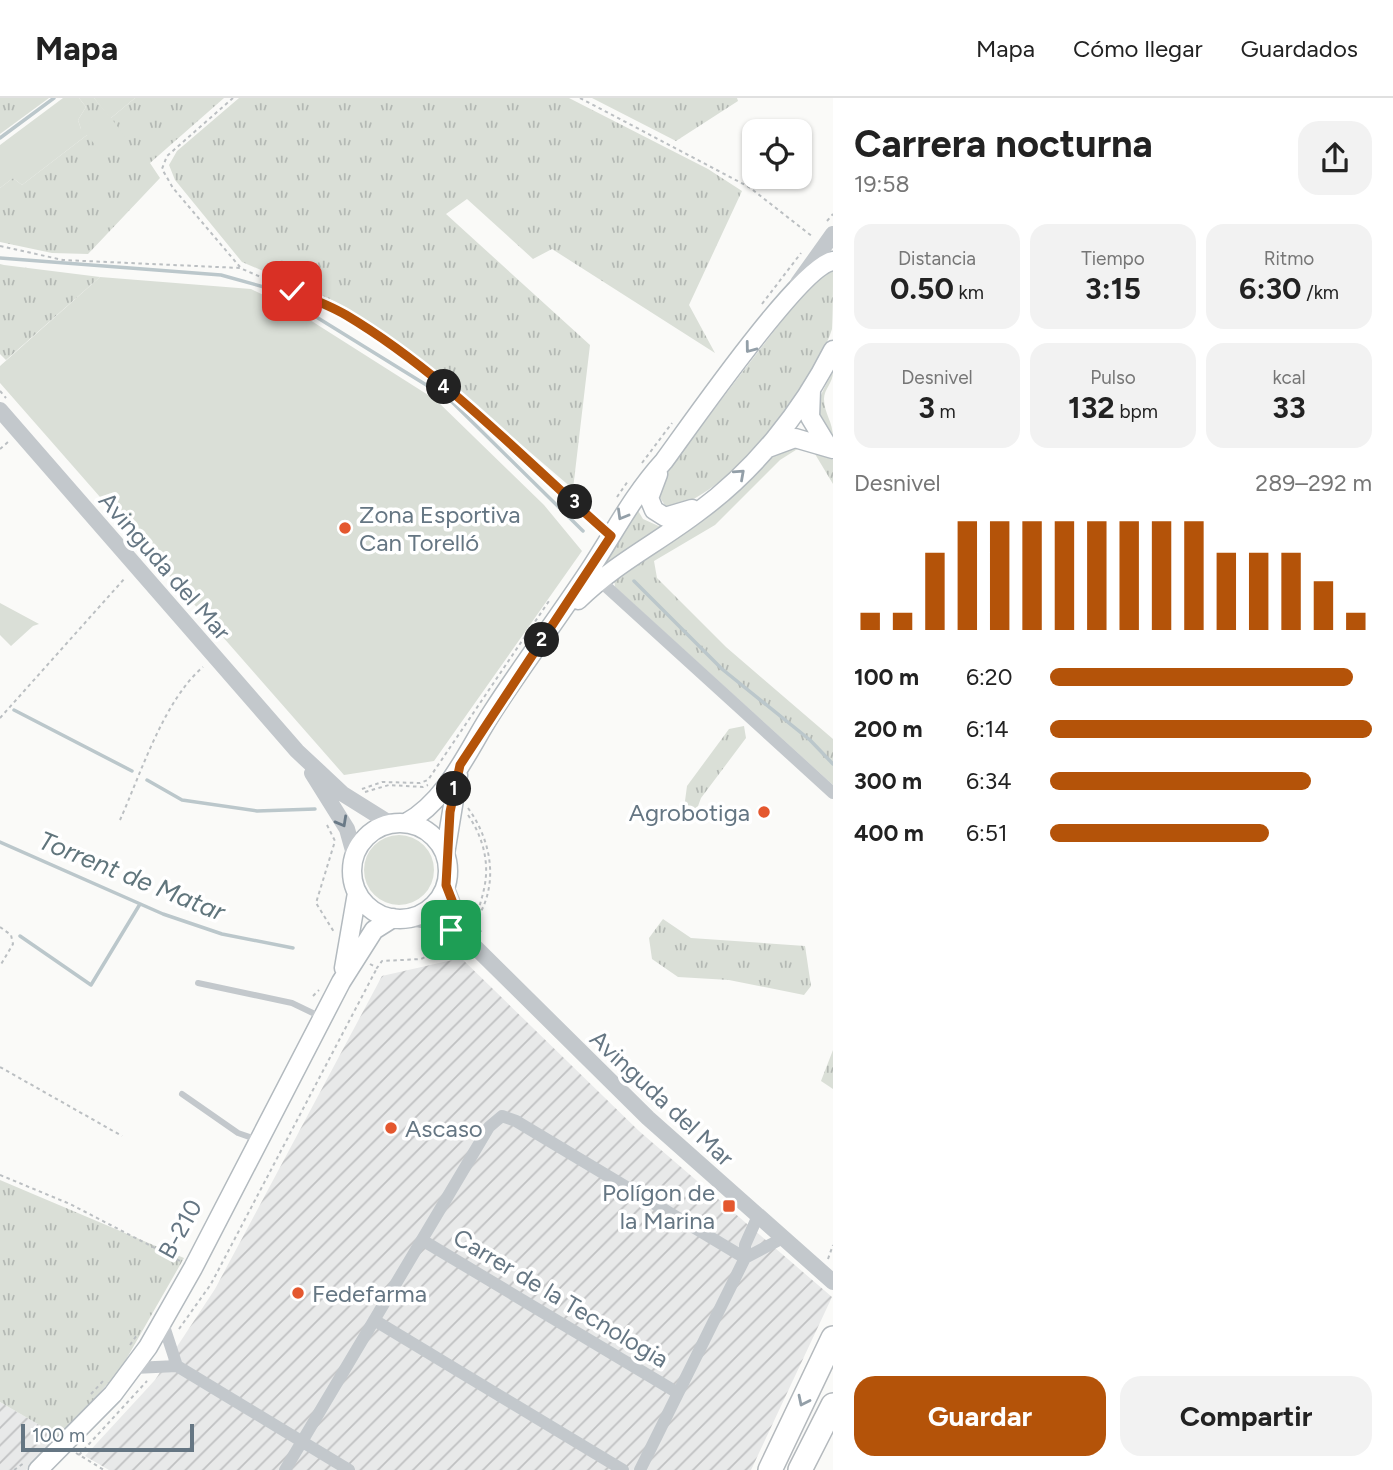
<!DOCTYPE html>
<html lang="es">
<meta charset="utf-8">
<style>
:root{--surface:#fff;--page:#f2f2f2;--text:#222;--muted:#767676;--line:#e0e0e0;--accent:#b45309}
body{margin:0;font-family:Figtree,sans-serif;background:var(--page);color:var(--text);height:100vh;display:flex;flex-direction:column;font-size:26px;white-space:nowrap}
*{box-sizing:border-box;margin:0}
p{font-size:23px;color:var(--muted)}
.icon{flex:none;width:38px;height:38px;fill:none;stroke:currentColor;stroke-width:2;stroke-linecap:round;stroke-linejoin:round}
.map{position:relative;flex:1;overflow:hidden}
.panel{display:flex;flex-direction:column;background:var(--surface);width:560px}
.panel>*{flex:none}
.buttons{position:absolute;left:742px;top:21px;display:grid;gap:14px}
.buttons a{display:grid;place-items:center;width:70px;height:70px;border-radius:14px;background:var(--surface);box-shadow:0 2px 5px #0004;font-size:35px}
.scale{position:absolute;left:21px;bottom:18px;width:173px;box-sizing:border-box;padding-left:7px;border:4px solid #657683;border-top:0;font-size:19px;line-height:24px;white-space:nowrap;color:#657683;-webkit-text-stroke:5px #fff;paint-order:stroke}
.pin{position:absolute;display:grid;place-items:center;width:60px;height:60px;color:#fff;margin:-30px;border-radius:14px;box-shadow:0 4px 10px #0006}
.km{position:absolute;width:35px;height:35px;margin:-18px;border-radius:50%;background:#222;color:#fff;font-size:19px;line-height:35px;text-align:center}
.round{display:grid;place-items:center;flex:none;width:74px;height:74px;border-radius:21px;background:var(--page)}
.headline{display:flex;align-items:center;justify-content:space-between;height:119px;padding:0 21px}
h1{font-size:38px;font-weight:700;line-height:52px}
.metrics{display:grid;grid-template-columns:repeat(3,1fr);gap:10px;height:119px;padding:7px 21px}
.metrics div{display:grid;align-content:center;border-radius:18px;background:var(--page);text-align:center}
.metrics b{font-size:30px;font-weight:700}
.metrics small{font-size:19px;font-weight:400}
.metrics p{font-size:19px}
.chart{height:196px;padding:14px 21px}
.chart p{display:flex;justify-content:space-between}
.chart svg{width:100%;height:126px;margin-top:7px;stroke:var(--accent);stroke-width:6}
.cta{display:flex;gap:14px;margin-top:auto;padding:14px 21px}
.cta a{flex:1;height:80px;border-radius:21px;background:var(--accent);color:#fff;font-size:28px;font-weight:700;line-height:80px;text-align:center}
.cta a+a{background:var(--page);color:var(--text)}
ul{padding:0 21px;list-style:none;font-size:23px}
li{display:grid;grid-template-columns:112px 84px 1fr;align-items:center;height:52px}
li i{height:18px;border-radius:9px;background:var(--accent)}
header{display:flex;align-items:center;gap:42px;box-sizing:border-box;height:98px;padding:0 35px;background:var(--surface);border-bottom:2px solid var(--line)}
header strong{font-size:33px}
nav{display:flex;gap:38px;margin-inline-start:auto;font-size:24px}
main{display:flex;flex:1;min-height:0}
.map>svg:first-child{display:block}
</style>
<header>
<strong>Mapa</strong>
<nav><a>Mapa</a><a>Cómo llegar</a><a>Guardados</a></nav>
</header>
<main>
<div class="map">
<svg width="833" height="1372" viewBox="0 0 833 1372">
<defs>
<pattern id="industrial-furrows" width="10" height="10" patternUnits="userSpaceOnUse" patternTransform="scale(1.75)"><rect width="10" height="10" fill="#e8e9e9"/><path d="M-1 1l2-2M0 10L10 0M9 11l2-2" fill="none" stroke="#c0c1c2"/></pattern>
<pattern id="grass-tufts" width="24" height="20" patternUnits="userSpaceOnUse" patternTransform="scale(1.75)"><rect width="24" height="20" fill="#dadfd7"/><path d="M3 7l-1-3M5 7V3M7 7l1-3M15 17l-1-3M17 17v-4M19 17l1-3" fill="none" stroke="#b4b9b4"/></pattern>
</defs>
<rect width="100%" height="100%" fill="#fafaf8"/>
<path fill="url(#industrial-furrows)" d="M461,860L639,1033L832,1199L751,1372H109L85,1358L155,1282L215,1191L382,878Z
M0,1304L60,1339L26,1372H0Z"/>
<path fill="url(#grass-tufts)" d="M0,0H49L0,36Z
M79,0H94L111,20L135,0H224L150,65L160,80L88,156L52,155L0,144V90L13,80L22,87L87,37L127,41L81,31L78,22L86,9Z
M239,0H569L708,71L742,93L689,207L715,255L552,151L533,161L467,101L446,116L590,247L573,391L441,278L336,204L242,164L175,82L169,67L177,53Z
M592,0H737L738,3L676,43Z
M0,166L4,167L100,179L6,262L0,256Z
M833,172C833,190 833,215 832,231C815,285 725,404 667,410L658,397L665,375L794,207L823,175Z
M833,274C833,285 824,291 824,301C824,315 833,324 833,339C810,312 817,303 833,274Z
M798,345L824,355L833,362V386L815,356L799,350L780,362L715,427L654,463L657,480L726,549L833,641V687L615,489L614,480C651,456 688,433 723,407C749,387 766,355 798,345Z
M637,411L643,421L663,430L628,450L599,472Z
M744,628L746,640L701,700L694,719L686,722L683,718L687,688L729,631Z
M663,821L691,840L805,848L811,888L804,897L729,882L678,879L652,861L649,840Z
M833,952V991L821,983Z
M0,1082L184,1160L120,1272L60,1339L0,1304Z"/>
<path fill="#dadfd7" d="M63,0H79L86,9L78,22L81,31L96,20H110L94,0H135L111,20L127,41L105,59L87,37L22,87L13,80L0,90V47Z
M100,179L251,191L291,210L436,302L544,407L582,453L434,663L344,677L0,285V268Z
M0,505L39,526L33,528L11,548L0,537Z
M364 772a35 35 0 1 1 70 0a35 35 0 1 1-70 0Z"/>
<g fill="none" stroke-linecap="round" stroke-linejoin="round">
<path stroke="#bbc7cb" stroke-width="3.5" d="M0,40L54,0
M0,160L221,177L271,191L449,301L583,433
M634,483L722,571L810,642L833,666
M14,612L132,673
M147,682L182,702L257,713L315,711
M0,744L163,816L222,836L293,850
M20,838L91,887L140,806"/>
<defs>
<path id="secondary" d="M811,292L810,319L827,347
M768,350L795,340L833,351
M658,376L649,400L654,412L665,419L692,411
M578,502C617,464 656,446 698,414C754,373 802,314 833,252
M352 773a48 48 0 1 1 96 0a48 48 0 1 1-96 0Z
M406,725C448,702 468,651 493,613C524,565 558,520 589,473C614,435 633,397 664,363C689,329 801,167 833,163
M445,756L458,677
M344,870L357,795
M38,1372L113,1296L148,1249L193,1170L341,884L374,832L393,820"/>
<path id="motorway" d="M770,1372L833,1240
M800,1372L833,1307"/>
</defs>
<use href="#secondary" stroke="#b3babf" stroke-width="21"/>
<use href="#motorway" stroke="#b4b9bd" stroke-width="26"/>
<path stroke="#bbbfc2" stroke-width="2" stroke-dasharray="3.5 3.5" stroke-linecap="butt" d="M233,0L167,58L162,71L173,90L240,169
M580,0L749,89L813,139
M827,123L833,116
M0,148L63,162L240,170L344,215L415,264L524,356L600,428
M762,206L801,155
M0,293L6,300
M0,351L8,344
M642,365L672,325
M617,399L628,383
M0,620L125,480
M362,691L382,684L420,685L428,682L549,503
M365,694L389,687L423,689L428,687
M468,710C491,742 499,784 478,819
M468,717C483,739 490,765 484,791C481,807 473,819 481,834
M120,722C141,675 164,602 203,569
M327,727L335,743L316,805L334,834
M0,829L11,837L13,846L0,868
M370,866L377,870L382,863L421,861L451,847
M313,898L319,892
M0,969L122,1038
M0,1077L70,1106L180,1163
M828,1161L833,1147
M179,1231L211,1186L377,870
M130,1247L137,1237
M91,1296L104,1282
M76,1355L104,1372
M79,1357L147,1283
M14,1372L24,1365"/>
<path stroke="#c3c8cc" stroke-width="6" d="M198,885L292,905L321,919
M182,996L238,1035L258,1042"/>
<path stroke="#c3c8cc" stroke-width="12" d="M599,482L833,695
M422,1142L678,1295
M745,1160L781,1141
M374,1222L623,1372
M163,1225L177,1268
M134,1270L177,1268L349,1372
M285,1372L489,1029L502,1018L516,1023L745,1160
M640,1372L745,1160V1147L757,1120"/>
<path stroke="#c3c8cc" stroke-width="16" d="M798,185L833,136
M0,312L297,653L343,696L391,726
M312,675L347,731L354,756
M446,787L467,841
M410,820L437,825L467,841L648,1020L833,1184"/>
<use href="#secondary" stroke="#fff" stroke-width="18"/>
<use href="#motorway" stroke="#fff" stroke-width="23"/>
</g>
<defs><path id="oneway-chevron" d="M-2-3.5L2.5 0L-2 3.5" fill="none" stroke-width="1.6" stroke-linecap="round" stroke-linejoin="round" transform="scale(1.75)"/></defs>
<g stroke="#939fa8">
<use href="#oneway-chevron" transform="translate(750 250) rotate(127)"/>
<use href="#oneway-chevron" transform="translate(740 376) rotate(-42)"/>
<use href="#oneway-chevron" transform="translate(622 417) rotate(120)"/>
<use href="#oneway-chevron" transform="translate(803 1303) rotate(116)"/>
</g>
<use stroke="#6a7a87" href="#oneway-chevron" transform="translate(342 724) rotate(61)"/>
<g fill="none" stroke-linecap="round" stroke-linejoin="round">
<defs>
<path id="route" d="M292,193C310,200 329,207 346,217C445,276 524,362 611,438L460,667L450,714L446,787L467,841L451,832"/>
</defs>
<use href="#route" stroke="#fff" stroke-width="14"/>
<use href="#route" stroke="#b45309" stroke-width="9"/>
</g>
<g fill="#e4572e" stroke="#fff" stroke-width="2.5">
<circle cx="345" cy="430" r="7"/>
<circle cx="764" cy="714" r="7"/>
<circle cx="391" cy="1030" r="7"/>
<rect x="722" y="1101" width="14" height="14" rx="3.5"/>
<circle cx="298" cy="1195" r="7"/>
</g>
<g text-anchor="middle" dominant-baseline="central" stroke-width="7" stroke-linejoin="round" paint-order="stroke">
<g font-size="24" fill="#657683" stroke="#fff" text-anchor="start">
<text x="359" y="416">Zona Esportiva<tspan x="359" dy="28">Can Torelló</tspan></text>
<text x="750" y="714" text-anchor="end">Agrobotiga</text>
<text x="405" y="1030">Ascaso</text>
<text x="715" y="1094" text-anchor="end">Polígon de<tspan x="715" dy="28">la Marina</tspan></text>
<text x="312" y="1195">Fedefarma</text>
</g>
<g font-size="24" fill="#657683" stroke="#fff">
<text transform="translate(165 468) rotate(49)">Avinguda del Mar</text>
<text transform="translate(662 1000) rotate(43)">Avinguda del Mar</text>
<text transform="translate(180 1131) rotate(-61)">B-210</text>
<text transform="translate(561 1200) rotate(31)">Carrer de la Tecnologia</text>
</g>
<g font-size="26" font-style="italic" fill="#60757c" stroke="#fff">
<text transform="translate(132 778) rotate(22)">Torrent de Matar</text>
</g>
</g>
</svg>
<div class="buttons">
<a><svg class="icon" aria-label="locate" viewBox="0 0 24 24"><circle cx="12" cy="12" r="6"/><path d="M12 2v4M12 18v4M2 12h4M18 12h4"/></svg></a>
</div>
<div class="scale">100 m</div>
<div class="pin" style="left:451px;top:832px;background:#1e9e55"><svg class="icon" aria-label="arrive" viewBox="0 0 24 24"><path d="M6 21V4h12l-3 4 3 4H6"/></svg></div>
<div class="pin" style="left:292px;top:193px;background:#d93025"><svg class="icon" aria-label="check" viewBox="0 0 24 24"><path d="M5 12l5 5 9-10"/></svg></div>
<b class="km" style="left:454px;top:691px">1</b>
<b class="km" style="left:542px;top:542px">2</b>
<b class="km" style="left:575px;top:404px">3</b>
<b class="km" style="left:444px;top:289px">4</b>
</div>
<section class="panel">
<div class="headline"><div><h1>Carrera nocturna</h1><p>19:58</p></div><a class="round"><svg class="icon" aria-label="share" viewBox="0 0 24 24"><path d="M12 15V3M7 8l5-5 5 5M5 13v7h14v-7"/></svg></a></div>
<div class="metrics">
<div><p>Distancia</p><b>0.50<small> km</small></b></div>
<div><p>Tiempo</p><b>3:15</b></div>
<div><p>Ritmo</p><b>6:30<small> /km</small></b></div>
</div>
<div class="metrics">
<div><p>Desnivel</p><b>3<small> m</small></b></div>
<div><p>Pulso</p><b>132<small> bpm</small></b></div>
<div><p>kcal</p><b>33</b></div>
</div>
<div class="chart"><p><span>Desnivel</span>289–292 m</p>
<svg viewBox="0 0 160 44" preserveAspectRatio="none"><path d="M5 44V38M15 44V38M25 44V17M35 44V6M45 44V6M55 44V6M65 44V6M75 44V6M85 44V6M95 44V6M105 44V6M115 44V17M125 44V17M135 44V17M145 44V27M155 44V38"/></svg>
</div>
<ul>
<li><b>100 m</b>6:20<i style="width:94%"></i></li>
<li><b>200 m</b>6:14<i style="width:100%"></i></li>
<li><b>300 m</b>6:34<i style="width:81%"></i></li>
<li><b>400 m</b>6:51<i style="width:68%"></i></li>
</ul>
<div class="cta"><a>Guardar</a><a>Compartir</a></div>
</section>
</main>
